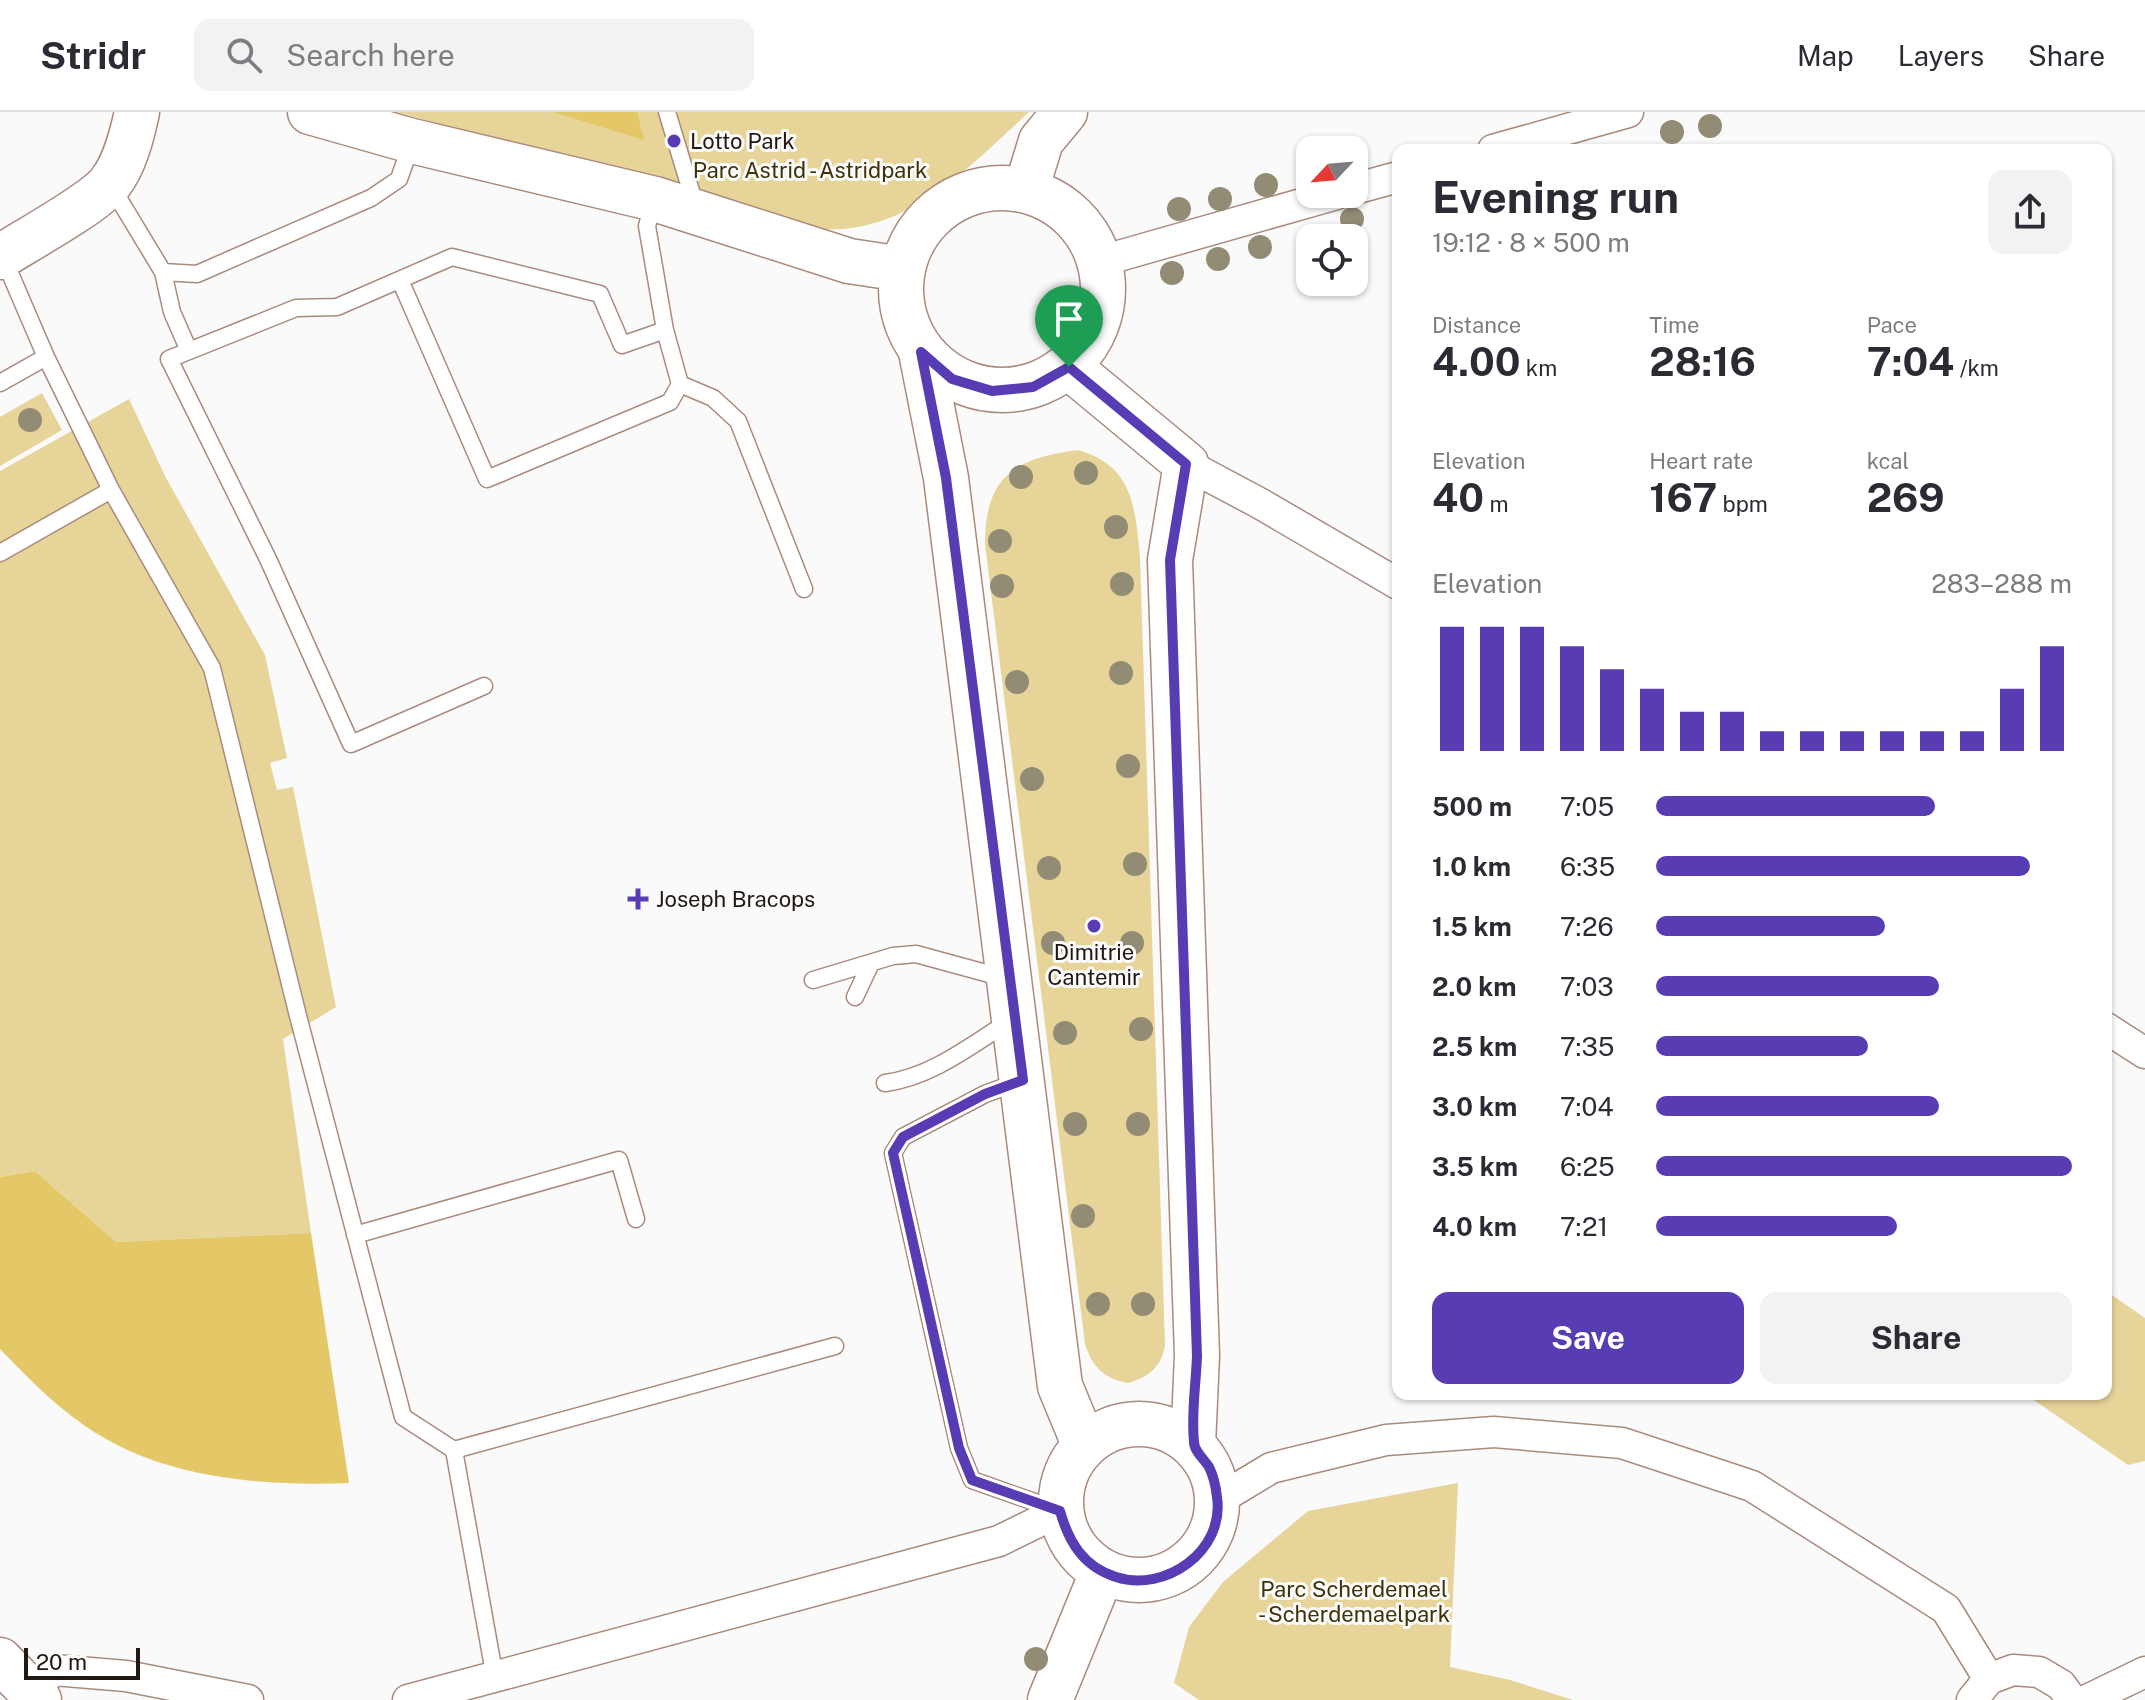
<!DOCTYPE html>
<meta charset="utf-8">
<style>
:root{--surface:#fff;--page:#f2f2f3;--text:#2b2b33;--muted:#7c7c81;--line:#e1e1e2;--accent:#573cb4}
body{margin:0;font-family:"Public Sans",sans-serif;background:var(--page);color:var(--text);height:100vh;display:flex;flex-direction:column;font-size:30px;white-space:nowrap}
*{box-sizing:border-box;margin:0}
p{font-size:26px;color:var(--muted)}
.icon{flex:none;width:44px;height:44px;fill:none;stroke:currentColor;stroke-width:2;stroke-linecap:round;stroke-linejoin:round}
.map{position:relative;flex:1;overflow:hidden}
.details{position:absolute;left:1392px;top:32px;width:720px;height:1256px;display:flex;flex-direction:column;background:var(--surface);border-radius:16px;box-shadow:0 2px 6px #0004}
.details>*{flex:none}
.needle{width:52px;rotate:244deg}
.tools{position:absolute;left:1296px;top:24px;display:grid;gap:16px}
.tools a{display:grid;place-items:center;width:72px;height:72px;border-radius:16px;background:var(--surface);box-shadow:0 2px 6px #0004;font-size:40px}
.scale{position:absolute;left:24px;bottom:20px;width:116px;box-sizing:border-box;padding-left:8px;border:4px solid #221711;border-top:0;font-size:22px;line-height:28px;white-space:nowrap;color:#221711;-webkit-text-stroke:6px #fafafa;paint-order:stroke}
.pin{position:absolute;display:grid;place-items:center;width:68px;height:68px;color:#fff;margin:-82px -34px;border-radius:50% 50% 50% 0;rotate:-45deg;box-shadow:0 0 8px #0007}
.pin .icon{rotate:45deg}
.round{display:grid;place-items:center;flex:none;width:84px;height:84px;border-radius:16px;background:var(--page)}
.head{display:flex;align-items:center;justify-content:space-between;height:136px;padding:0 40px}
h1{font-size:44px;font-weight:700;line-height:60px}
.stats{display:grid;grid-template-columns:repeat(3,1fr);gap:12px;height:136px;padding:8px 40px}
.stats div{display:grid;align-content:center}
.stats b{font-size:40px;font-weight:700}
.stats small{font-size:22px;font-weight:400}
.stats p{font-size:22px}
.chart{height:224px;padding:16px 40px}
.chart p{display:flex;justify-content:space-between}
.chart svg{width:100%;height:144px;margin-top:8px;stroke:var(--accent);stroke-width:6}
.primary-button{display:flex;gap:16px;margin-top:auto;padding:16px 40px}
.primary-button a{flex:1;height:92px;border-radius:16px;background:var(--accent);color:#fff;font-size:32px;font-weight:700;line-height:92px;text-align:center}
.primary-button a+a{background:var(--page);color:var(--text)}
ul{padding:0 40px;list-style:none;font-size:26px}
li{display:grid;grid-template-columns:128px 96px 1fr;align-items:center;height:60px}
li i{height:20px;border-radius:10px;background:var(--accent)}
header{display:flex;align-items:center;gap:48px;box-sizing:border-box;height:112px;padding:0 40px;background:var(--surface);border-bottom:2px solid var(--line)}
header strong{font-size:38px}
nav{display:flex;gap:44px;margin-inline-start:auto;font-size:28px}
.search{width:560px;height:72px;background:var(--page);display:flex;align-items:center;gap:20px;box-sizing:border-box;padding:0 28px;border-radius:16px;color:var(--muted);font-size:30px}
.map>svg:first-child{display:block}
</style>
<header>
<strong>Stridr</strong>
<div class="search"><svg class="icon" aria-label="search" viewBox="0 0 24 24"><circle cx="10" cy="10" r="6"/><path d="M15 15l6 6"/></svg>Search here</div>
<nav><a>Map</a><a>Layers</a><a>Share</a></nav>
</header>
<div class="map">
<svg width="2145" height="1588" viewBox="0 0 2145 1588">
<rect width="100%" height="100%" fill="#fafafa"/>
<path fill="#e7d499" d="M397,0H1029C961,62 897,134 796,114Z
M42,281L62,318L0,354V305Z
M129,287L166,366L265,543L287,646L270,651L277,678L293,675L336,895L283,927L311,1121L116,1130L35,1059L0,1065V359Z
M1078,338C1134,354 1135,396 1140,445L1165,1234C1161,1255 1149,1265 1128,1271C1105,1267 1092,1255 1085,1232L985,432C985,364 1015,346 1078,338Z
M2106,1179L2145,1206V1349L2128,1353L2025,1282H2106Z
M1458,1371L1450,1555L1510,1568L1573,1588H1199L1174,1571L1189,1515L1223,1470L1308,1399Z"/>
<path fill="#e4c766" d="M553,0H637L644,28Z
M35,1059L116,1130L311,1121L349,1371C270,1374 179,1368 108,1328C66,1305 33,1271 0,1237V1065Z"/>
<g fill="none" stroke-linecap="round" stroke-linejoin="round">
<defs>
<path id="lane" d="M667,0L695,92
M111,74L163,160L197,162L371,86L399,67L412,30
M3,145L46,245L111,378L212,556L297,900L403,1305L454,1338L495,1566
M163,160L172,200L189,239
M400,168L487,367L670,290L680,272L665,218L647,114L654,89
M0,271L46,245
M680,272L713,286L738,309L804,477
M0,441L111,378
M484,574L351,632L268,447L169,247L296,196L337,195L452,145L600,182L622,233L665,218
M813,868L893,844L916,842L1004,866
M855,885L871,851
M1018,970L985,982L903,1025L893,1041L959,1336L972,1368L1060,1399
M885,971C932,965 971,933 1010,909
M355,1123L619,1048L636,1107
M454,1338L835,1234"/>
<path id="street" d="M1493,38L1628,0
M1354,77L1398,65
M1101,149L1337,82
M1186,352L1261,392L1398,472
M2106,916L2145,941
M1218,1388L1271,1356L1386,1328L1494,1320L1622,1331L1752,1374L1946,1497L1989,1567
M31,1579L54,1558L126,1564L248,1588
M408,1588L999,1429L1060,1399
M1972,1588L1989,1567L2013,1558L2039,1560L2061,1573L2072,1588
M2087,1588L2145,1560"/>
<path id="secondary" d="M310,0L412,29L655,87L849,149L902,157
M901 177a101 101 0 1 1 202 0a101 101 0 1 1-202 0Z
M1026,78L1041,29L1065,0
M0,145C25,129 95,91 110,71C125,52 132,23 137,0
M921,240L946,366L1060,1274L1084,1332
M1069,255L1186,352L1170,448L1197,1244L1193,1333
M1061 1390a78 78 0 1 1 156 0a78 78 0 1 1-156 0Z
M0,1548L39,1588
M1050,1588L1102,1461"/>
</defs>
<use href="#lane" stroke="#a98b7d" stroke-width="19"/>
<use href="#street" stroke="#a98b7d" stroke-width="33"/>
<use href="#secondary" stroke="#a98b7d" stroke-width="47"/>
<use href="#lane" stroke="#fff" stroke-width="16"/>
<use href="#street" stroke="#fff" stroke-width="30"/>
<use href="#secondary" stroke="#fff" stroke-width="44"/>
</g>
<g fill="#938c74">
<circle cx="1710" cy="14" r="12"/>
<circle cx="1672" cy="20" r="12"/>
<circle cx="1266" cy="73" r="12"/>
<circle cx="1220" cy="87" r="12"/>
<circle cx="1179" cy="97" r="12"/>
<circle cx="1352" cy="107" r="12"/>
<circle cx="1260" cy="135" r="12"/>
<circle cx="1218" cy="147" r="12"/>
<circle cx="1172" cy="161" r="12"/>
<circle cx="30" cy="308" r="12"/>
<circle cx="1086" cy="361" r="12"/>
<circle cx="1021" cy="365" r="12"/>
<circle cx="1116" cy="415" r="12"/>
<circle cx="1000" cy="429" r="12"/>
<circle cx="1122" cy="472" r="12"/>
<circle cx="1002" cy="474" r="12"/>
<circle cx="1121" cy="561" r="12"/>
<circle cx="1017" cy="570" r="12"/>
<circle cx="1128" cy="654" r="12"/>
<circle cx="1032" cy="667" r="12"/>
<circle cx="1135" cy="752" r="12"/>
<circle cx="1049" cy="756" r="12"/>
<circle cx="1053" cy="831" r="12"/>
<circle cx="1132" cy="831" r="12"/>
<circle cx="1141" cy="917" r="12"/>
<circle cx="1065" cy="921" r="12"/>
<circle cx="1075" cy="1012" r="12"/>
<circle cx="1138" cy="1012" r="12"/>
<circle cx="1083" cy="1104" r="12"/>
<circle cx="1098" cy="1192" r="12"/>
<circle cx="1143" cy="1192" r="12"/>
<circle cx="1036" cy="1547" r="12"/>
</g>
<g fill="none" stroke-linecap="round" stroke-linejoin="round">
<defs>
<path id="route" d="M921,240L952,267L992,279L1033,275L1069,255L1186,352L1170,448L1197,1244C1196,1272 1191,1302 1194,1330C1194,1339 1204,1347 1209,1355C1213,1363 1216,1376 1217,1385C1225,1439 1165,1481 1116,1465C1084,1455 1069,1431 1060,1399L972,1368L959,1336L893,1041L903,1025L985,982L1023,968L946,366Z"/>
</defs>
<use href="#route" stroke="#fff" stroke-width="16"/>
<use href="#route" stroke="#573cb4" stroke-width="10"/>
</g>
<g fill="#573cb4" stroke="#fafafa" stroke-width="3">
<circle cx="674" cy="29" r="8"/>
<path d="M634 775h8v8h8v8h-8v8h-8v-8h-8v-8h8z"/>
<circle cx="1094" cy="814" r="8"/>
</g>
<g text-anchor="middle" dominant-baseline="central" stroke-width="6" stroke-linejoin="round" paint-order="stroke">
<g font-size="22" fill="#221711" stroke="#fafafa" text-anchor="start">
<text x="690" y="29">Lotto Park</text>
<text x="656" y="787">Joseph Bracops</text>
<text x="1094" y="840" text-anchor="middle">Dimitrie<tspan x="1094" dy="25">Cantemir</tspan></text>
</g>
<g font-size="22" fill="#3e3206" stroke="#fafafa">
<text x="810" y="58">Parc Astrid - Astridpark</text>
<text x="1354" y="1477">Parc Scherdemael<tspan x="1354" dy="25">- Scherdemaelpark</tspan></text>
</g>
</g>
</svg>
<div class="tools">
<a><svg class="needle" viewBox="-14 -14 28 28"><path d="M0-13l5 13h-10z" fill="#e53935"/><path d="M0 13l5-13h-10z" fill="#7c7c81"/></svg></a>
<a><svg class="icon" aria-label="locate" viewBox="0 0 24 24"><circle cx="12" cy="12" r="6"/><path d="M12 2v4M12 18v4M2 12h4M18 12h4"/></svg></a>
</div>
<div class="scale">20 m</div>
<div class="pin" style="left:1069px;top:255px;background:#1e9e55"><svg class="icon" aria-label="arrive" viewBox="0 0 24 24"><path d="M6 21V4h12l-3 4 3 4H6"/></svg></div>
<section class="details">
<div class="head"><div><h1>Evening run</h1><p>19:12 · 8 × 500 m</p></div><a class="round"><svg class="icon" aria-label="share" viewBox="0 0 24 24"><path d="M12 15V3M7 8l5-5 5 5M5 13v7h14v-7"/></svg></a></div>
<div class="stats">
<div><p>Distance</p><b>4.00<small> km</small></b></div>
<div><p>Time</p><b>28:16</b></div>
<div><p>Pace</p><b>7:04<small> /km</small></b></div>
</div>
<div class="stats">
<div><p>Elevation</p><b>40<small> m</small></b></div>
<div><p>Heart rate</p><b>167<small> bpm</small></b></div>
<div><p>kcal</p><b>269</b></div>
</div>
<div class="chart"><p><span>Elevation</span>283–288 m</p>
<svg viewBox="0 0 160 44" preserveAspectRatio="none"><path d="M5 44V6M15 44V6M25 44V6M35 44V12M45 44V19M55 44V25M65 44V32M75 44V32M85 44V38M95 44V38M105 44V38M115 44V38M125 44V38M135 44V38M145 44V25M155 44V12"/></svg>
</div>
<ul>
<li><b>500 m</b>7:05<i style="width:67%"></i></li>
<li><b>1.0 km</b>6:35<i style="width:90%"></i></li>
<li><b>1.5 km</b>7:26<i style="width:55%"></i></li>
<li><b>2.0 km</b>7:03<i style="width:68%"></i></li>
<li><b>2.5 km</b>7:35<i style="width:51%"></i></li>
<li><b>3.0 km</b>7:04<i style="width:68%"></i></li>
<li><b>3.5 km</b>6:25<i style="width:100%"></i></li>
<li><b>4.0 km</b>7:21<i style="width:58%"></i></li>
</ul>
<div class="primary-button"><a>Save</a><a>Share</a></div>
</section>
</div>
